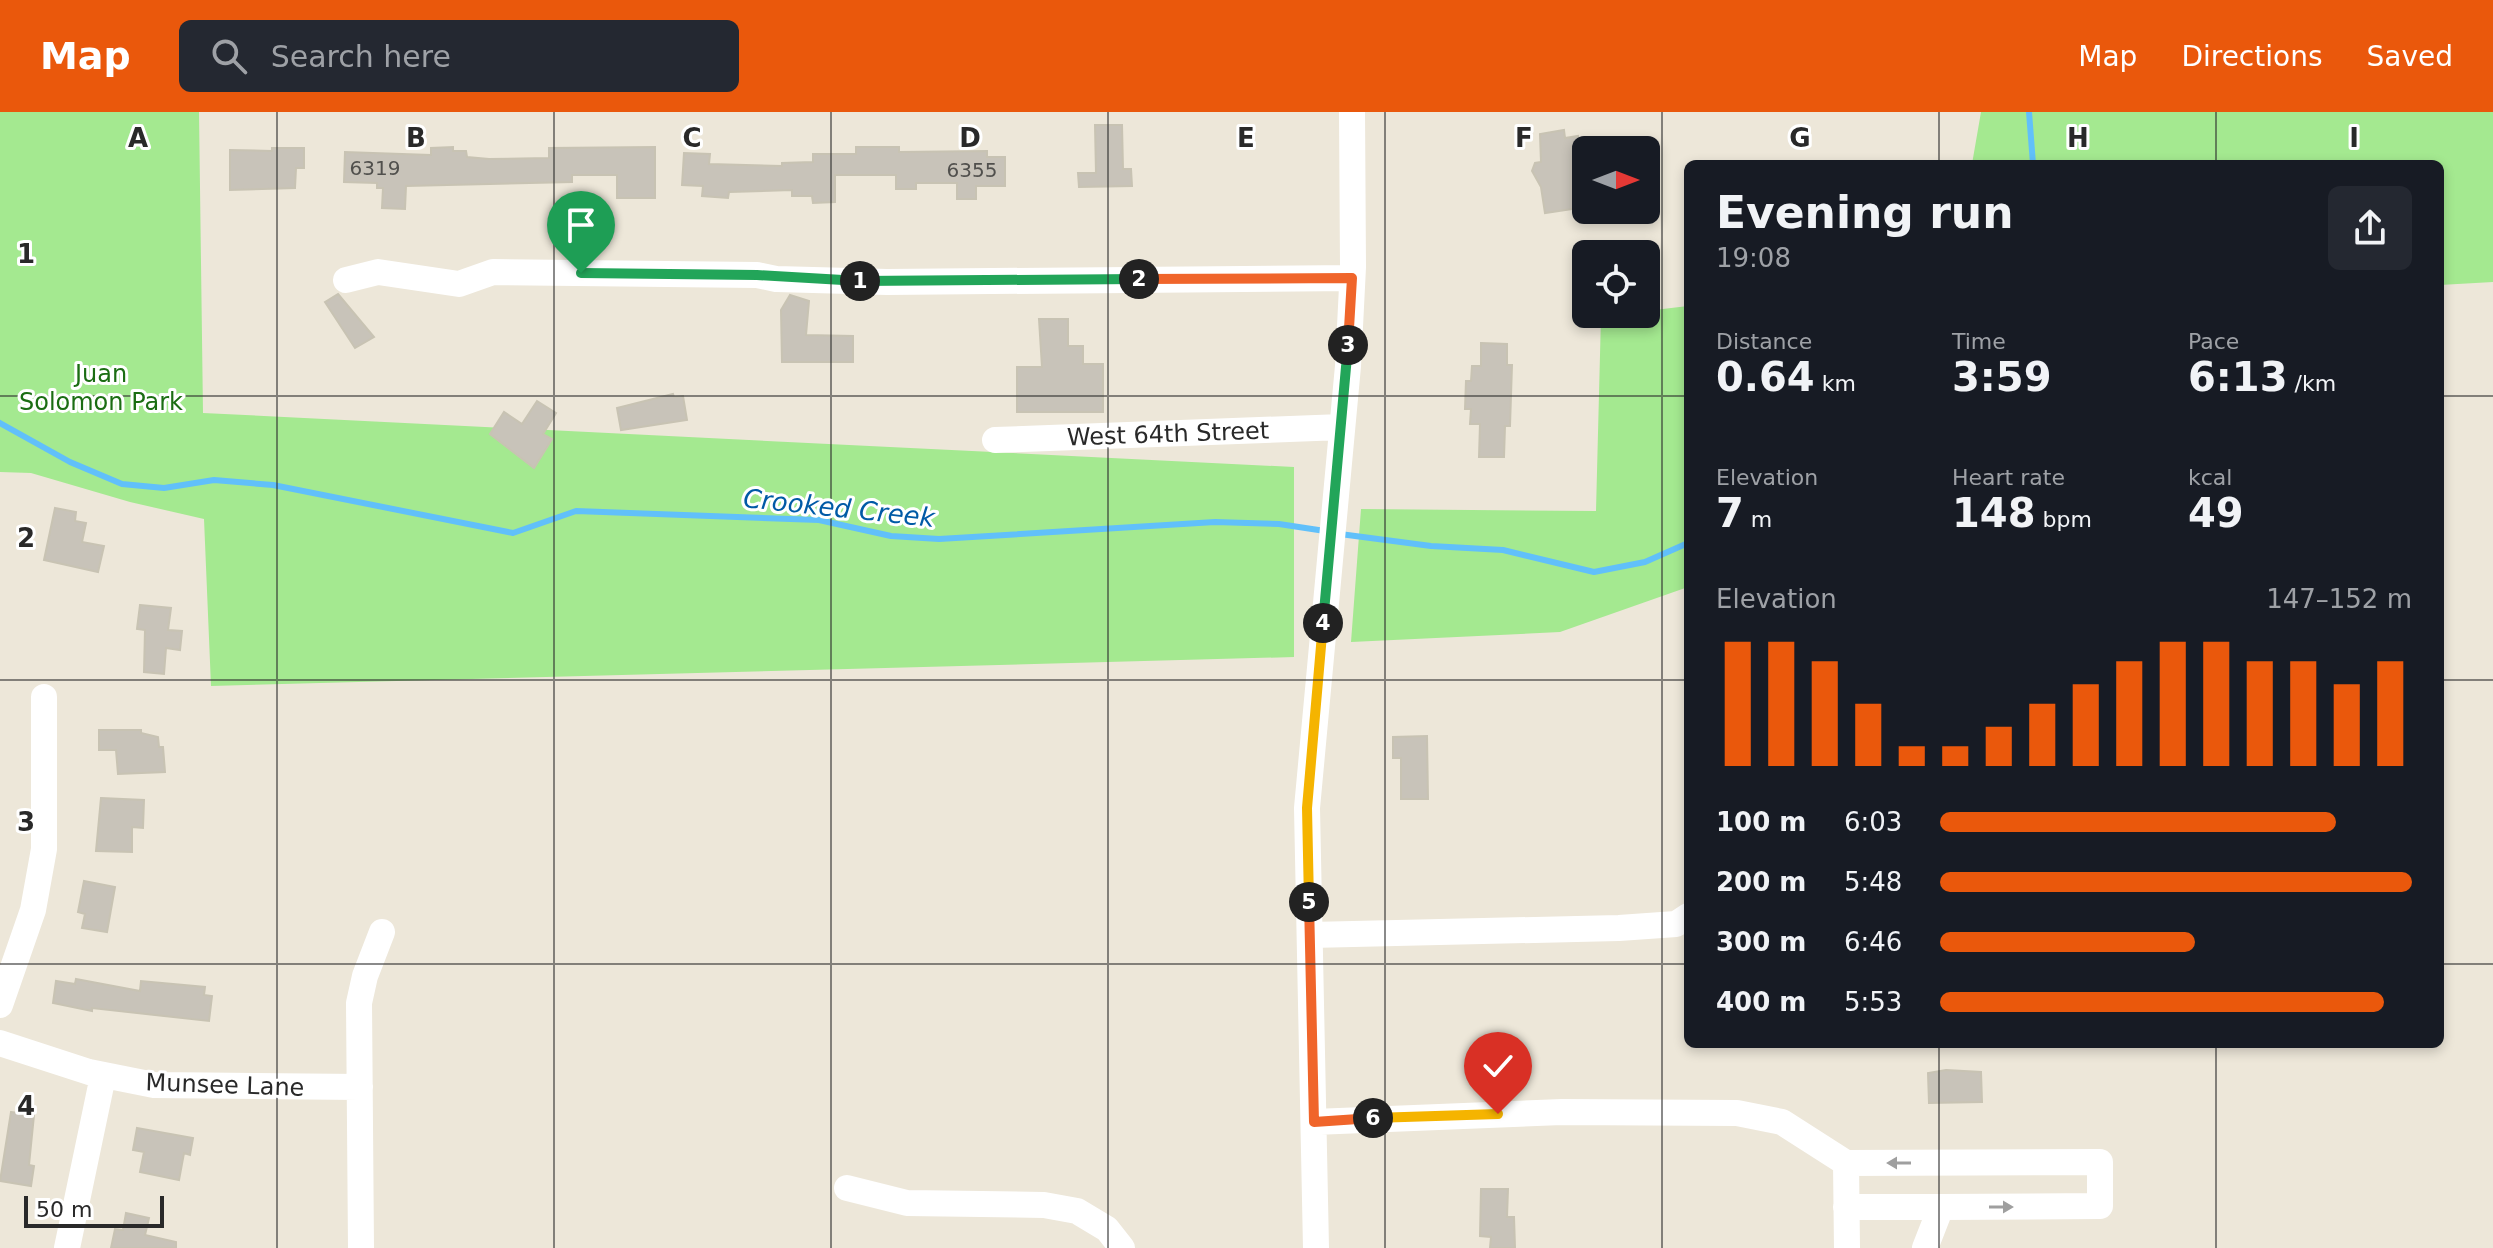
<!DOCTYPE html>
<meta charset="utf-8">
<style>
:root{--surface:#171b24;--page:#242831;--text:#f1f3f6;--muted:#9ea1a6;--accent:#ea580c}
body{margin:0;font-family:"DejaVu Sans",sans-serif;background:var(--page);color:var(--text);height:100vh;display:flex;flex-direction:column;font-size:30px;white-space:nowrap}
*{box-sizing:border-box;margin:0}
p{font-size:26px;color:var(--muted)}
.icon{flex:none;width:44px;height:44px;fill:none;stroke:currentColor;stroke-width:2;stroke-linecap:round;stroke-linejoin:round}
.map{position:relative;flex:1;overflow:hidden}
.sheet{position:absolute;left:1684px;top:48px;width:760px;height:888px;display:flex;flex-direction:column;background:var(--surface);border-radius:12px;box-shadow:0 4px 12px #0003}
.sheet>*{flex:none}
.needle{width:52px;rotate:90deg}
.controls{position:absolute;left:1572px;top:24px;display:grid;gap:16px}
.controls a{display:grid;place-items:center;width:88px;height:88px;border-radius:12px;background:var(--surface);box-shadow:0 4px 12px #0003;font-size:40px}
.scale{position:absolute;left:24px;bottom:20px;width:140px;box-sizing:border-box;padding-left:8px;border:4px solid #292929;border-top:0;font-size:22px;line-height:28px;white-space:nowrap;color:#292929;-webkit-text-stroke:6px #fff;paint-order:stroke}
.pin{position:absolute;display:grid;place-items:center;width:68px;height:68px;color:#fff;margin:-82px -34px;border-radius:50% 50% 50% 0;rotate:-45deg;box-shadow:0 0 8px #0007}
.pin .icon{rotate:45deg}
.km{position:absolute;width:40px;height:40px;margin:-20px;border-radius:50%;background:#222;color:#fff;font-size:22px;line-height:40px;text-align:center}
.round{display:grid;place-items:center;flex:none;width:84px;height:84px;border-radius:12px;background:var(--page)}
.overview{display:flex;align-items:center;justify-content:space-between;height:136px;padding:0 32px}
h1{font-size:44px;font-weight:600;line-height:60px}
.figures{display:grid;grid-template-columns:repeat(3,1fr);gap:12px;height:136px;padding:8px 32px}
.figures div{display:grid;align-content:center}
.figures b{font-size:40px;font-weight:600}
.figures small{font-size:22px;font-weight:400}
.figures p{font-size:22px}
.chart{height:224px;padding:16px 32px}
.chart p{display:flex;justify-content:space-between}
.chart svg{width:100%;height:144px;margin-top:8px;stroke:var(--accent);stroke-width:6}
ul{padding:0 32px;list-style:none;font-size:26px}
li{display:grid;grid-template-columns:128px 96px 1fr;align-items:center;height:60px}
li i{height:20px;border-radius:10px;background:var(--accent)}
header{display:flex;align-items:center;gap:48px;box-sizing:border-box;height:112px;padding:0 40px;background:var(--accent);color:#fff}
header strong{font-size:38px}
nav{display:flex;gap:44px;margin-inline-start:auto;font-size:28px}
.search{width:560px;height:72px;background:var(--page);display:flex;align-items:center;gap:20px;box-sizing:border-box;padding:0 28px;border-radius:12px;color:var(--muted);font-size:30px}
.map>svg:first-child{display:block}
</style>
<header>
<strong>Map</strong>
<div class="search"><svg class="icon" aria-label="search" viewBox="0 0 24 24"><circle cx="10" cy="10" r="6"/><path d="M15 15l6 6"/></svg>Search here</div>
<nav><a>Map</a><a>Directions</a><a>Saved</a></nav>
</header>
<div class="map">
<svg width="2493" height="1136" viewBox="0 0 2493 1136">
<rect width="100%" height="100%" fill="#ede7d9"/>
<path fill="#a4e990" d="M0,0H199L203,301L1294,355V545L211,574L204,407L130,390L31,361L0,360Z
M1981,0H2493V170L2440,173V52H1972Z
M1688,194V475L1560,520L1351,530L1361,397L1596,399L1601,204L1646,202V199Z"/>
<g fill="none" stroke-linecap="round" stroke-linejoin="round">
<path stroke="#61c0fa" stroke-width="6" d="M2029,0L2033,52
M0,311L70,350L122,372L164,376L214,368L273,373L513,421L576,399L819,408L891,424L939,427L1215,410L1279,412L1325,419
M1340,422L1431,434L1503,438L1594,460L1645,450L1688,431"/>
</g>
<path fill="#c8c3b9" stroke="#c8c3b3" stroke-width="2" d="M1095,13H1122L1123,57H1131L1132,74L1079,75L1078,61H1096Z
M1564,18L1565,26L1578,24L1586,95L1545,101L1541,75L1532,59L1535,51L1541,50L1540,22Z
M453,35V39H466L467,45L489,47L549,46V36L655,35V86H617V63H572V70L406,74L405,97L382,96L383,76H377V71L344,70L345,40L431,43V36Z
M856,35H899V40L987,39V45H1005V74H976V87H957V71H916V77H896V63H835V90L813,91L812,84H792V78L729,80L728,86L702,84L703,74L682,73L684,41L710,42L709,52L782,54V51L813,50V42H856Z
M272,36H304V56H296L295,76L230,78V38L272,39Z
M338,182L374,225L355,236L325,190Z
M790,183L809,189L806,223L853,224V250H782L781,198Z
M1039,207H1068V234H1083V252H1103V300H1017V255H1042Z
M1481,231L1507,232V253H1512L1510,314H1505L1504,345H1479L1480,312H1470L1471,297H1465L1466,269H1471L1472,254H1481Z
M673,282L674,285L683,284L687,308L621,318L617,296Z
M537,289L556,301L543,322L552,327L534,356L490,322L504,300L522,312Z
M55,396L76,400L75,409L86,411L82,430L104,434L98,460L44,448Z
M140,493L171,496L168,518L182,519L180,538L166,536L164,562L144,560L145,518L137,517Z
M99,618H141V621L158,625L159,635H163L165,660L118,662L116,638H99Z
M1427,624L1428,687H1401V646H1393V625Z
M101,686L144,688L143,716L132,715V740L96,739Z
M84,769L115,775L107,820L82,816L85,802L78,800Z
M76,867L140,879L141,869L205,875L204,883L212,884L209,909L92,896V899L53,891L56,869L75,872Z
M1946,958L1981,960L1982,990L1929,991L1928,961Z
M11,1000L34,1003L29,1053L34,1054L31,1074L0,1069Z
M137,1016L193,1026L190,1043L184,1041L179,1068L140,1060L144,1040L133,1038Z
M1481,1077H1508L1507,1105H1514L1515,1136H1490L1491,1125L1480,1124Z
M126,1101L149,1106L145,1123L176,1130V1136H111L115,1117L123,1118Z"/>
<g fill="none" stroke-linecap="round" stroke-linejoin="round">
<path stroke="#fff" stroke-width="26" d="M346,168L378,160L459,172L493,160L757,163L776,167L887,170L1352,166
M995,328L1342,315
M1310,823L1619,816L1676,812L1688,804
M0,893L33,798L44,737V585
M0,931L89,960L154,973L360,975
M1314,1010L1562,1000L1737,1001L1782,1010L1846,1051L1847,1136
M1846,1051L2100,1050V1094L1941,1095L1925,1136
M847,1076L907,1091L1044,1093L1077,1099L1107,1117L1122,1136
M1846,1095H1941
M67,1136L103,964
M361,1136L359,891L365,864L382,820
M1316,1136L1307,696L1348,254L1353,155L1352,0"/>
</g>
<defs><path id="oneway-solid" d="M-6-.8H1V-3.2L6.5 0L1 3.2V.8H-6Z" transform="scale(2)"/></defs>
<g fill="#9f9f9f">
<use href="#oneway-solid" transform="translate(1899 1051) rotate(180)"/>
<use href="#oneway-solid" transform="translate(2001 1095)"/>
</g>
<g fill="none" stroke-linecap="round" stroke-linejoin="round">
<defs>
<path id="split-1" d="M581,161L757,163L860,169"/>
<path id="split-2" d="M860,169L1139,167"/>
<path id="split-3" d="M1139,167L1352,166L1348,233"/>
<path id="split-4" d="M1323,511L1348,233"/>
<path id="split-5" d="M1309,790L1307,696L1323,511"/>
<path id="split-6" d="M1309,790L1314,1010L1373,1006"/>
<path id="split-7" d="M1373,1006L1498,1002"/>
</defs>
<use href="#split-1" stroke="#fff" stroke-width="16"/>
<use href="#split-2" stroke="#fff" stroke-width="16"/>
<use href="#split-3" stroke="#fff" stroke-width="16"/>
<use href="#split-4" stroke="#fff" stroke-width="16"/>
<use href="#split-5" stroke="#fff" stroke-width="16"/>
<use href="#split-6" stroke="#fff" stroke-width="16"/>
<use href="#split-7" stroke="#fff" stroke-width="16"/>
<use href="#split-1" stroke="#22a559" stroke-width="10"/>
<use href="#split-2" stroke="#22a559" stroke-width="10"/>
<use href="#split-3" stroke="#f0652b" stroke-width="10"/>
<use href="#split-4" stroke="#22a559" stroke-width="10"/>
<use href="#split-5" stroke="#f5b400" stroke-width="10"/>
<use href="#split-6" stroke="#f0652b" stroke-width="10"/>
<use href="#split-7" stroke="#f5b400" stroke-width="10"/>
</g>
<path fill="none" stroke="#292929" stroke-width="2" stroke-opacity="0.55" d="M277,0V1136M554,0V1136M831,0V1136M1108,0V1136M1385,0V1136M1662,0V1136M1939,0V52M2216,0V52M0,284H1688M2440,284H2493M0,568H1688M2440,568H2493M0,852H1688M2440,852H2493M1939,932V1136M2216,932V1136"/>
<g text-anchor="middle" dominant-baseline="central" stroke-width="6" stroke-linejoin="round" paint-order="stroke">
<g font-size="20" fill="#51504d">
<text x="375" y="56">6319</text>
<text x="972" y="58">6355</text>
</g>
<g font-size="24" fill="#1b6d13" stroke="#fff">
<text x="101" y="262">Juan<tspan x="101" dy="28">Solomon Park</tspan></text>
</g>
<g font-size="24" fill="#292929" stroke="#fff">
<text transform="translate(1168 322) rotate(-2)">West 64th Street</text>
<text transform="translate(225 973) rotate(2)">Munsee Lane</text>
</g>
<g font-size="26" font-style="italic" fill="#005aa6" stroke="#fff">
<text transform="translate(839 396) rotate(6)">Crooked Creek</text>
</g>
</g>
<g font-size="26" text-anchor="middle" font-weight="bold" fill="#292929" stroke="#fff" stroke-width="6" stroke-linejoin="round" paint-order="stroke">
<text x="138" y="35">A</text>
<text x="416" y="35">B</text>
<text x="692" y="35">C</text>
<text x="970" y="35">D</text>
<text x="1246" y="35">E</text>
<text x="1524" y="35">F</text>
<text x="1800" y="35">G</text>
<text x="2078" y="35">H</text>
<text x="2354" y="35">I</text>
<text x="26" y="151">1</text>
<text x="26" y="435">2</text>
<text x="26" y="719">3</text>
<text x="26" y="1003">4</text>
</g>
</svg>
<div class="controls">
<a><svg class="needle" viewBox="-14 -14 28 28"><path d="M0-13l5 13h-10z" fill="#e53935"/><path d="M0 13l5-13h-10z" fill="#9ea1a6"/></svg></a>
<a><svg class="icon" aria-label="locate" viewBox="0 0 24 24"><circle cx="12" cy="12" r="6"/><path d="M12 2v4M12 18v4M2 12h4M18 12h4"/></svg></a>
</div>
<div class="scale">50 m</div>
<div class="pin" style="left:581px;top:161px;background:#1e9e55"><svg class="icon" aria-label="arrive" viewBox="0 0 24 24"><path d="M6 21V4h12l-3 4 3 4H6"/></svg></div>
<div class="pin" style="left:1498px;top:1002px;background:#d93025"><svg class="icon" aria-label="check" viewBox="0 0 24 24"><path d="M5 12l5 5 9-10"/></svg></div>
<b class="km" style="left:860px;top:169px">1</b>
<b class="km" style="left:1139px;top:167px">2</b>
<b class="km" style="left:1348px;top:233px">3</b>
<b class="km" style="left:1323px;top:511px">4</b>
<b class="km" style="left:1309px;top:790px">5</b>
<b class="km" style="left:1373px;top:1006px">6</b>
<section class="sheet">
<div class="overview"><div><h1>Evening run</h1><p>19:08</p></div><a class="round"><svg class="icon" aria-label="share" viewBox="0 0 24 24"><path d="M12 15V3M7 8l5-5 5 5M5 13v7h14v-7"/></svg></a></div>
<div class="figures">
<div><p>Distance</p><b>0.64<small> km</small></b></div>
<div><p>Time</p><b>3:59</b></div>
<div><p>Pace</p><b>6:13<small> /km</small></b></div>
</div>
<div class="figures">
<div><p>Elevation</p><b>7<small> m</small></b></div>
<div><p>Heart rate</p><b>148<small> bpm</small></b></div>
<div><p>kcal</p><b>49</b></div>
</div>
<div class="chart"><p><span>Elevation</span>147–152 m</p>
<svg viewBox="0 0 160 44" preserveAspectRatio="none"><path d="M5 44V6M15 44V6M25 44V12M35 44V25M45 44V38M55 44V38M65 44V32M75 44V25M85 44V19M95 44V12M105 44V6M115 44V6M125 44V12M135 44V12M145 44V19M155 44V12"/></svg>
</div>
<ul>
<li><b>100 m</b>6:03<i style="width:84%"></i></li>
<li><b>200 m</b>5:48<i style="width:100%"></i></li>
<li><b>300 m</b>6:46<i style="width:54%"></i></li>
<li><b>400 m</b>5:53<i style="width:94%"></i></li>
</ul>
</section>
</div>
